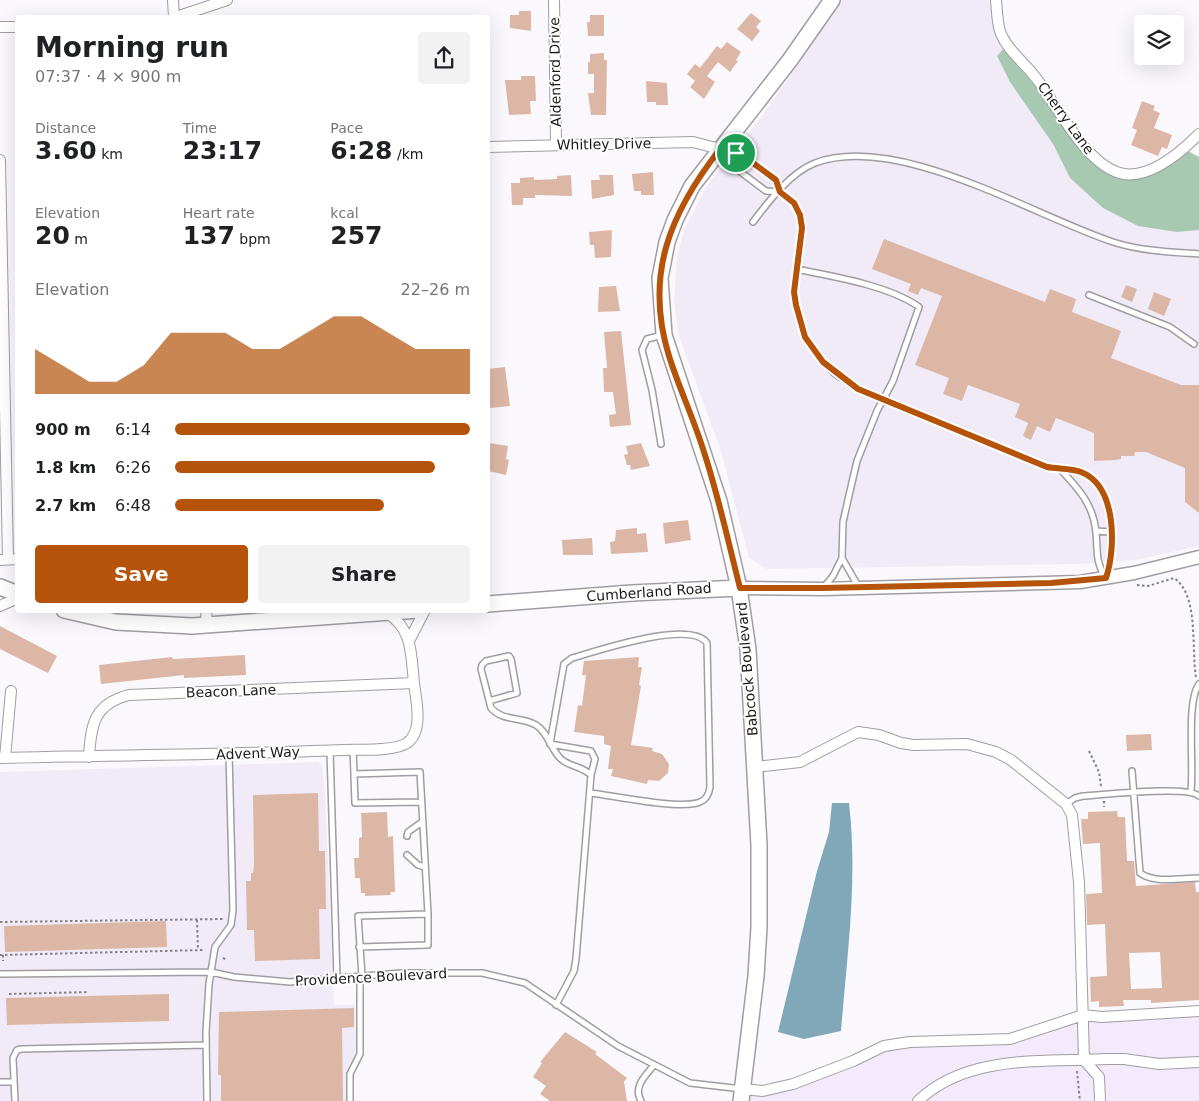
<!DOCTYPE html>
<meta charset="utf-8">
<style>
:root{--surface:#fff;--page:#f2f2f2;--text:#202124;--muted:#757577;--accent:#b45309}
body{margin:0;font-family:"DejaVu Sans",sans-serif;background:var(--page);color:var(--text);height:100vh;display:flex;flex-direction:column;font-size:19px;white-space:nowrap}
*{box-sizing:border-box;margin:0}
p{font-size:16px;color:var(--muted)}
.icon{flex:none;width:28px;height:28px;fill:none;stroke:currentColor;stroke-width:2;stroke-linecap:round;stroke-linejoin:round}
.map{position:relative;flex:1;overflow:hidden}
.side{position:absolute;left:15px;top:15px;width:475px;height:598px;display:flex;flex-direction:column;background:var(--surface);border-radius:5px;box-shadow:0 5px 20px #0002}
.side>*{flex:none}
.buttons{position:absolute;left:1134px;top:15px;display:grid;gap:10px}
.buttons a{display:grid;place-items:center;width:50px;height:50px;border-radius:5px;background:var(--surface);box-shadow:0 5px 20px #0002;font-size:25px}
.pin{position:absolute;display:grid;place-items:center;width:42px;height:42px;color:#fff;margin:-21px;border:2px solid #fff;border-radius:50%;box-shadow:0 1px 5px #0007}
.round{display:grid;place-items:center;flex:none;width:52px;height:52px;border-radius:5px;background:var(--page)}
.overview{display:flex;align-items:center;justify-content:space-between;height:85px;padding:0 20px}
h1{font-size:28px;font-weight:700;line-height:38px}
.stats{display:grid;grid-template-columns:repeat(3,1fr);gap:8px;height:85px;padding:5px 20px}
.stats div{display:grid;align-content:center}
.stats b{font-size:25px;font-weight:700}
.stats small{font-size:14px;font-weight:400}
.stats p{font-size:14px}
.chart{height:140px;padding:10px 20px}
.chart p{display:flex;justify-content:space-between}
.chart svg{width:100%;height:90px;margin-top:5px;fill:var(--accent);opacity:.7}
.primary-button{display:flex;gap:10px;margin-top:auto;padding:10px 20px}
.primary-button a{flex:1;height:58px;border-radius:5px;background:var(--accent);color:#fff;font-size:20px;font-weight:700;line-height:58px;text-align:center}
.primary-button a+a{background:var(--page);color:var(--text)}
ul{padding:0 20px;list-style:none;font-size:16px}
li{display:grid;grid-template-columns:80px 60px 1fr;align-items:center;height:38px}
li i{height:12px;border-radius:6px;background:var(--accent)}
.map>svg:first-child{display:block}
</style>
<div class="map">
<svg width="1199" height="1101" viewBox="0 0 1199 1101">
<rect width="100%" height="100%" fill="#faf8fd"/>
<path fill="#f1ebf7" d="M843,0H994L997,31L1070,178L1177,232L1199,230V546L1136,560L1078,564L767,569L749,558L721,451L678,333L674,299L677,259L684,230L708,184L762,116Z
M318,762L322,765L325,793L334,1005H355L356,1057L347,1074L348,1101H0V772Z"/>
<path fill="#f3ebfc" d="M1199,1011V1101H741L742,1089L763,1091L884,1046L1010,1039L1083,1015Z"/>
<path fill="#a8c9b1" d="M1005,47L1088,156L1123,176L1186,150L1199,157V230L1177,232L1138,226L1103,208L1070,178L1053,144L1010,82L997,56Z"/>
<path fill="#81a8b9" d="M832,803H849C858,879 847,956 841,1031L804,1039L778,1032L817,871L829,832Z"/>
<path fill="#dcb7a6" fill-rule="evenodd" d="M519,11H531V31L510,28V15H519Z
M751,13L761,21L756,27L760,31L752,41L737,29Z
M590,15H604V36H588L587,22H590Z
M727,42L741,52L736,60L738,61L730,72L718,62L707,76L715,82L704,99L690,87L695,81L687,74L695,64L700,68L717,46L721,49Z
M604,53V60H607L606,115H591L588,93H594V74H588V62H590V54Z
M521,76H535L536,101H530L531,114L509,115L505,80H521Z
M646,81L667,83L668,105H656V102H647Z
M1142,101L1155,106L1153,110L1160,113L1154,128L1172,135L1167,149L1162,147L1158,156L1131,145L1137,130L1132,128Z
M653,172L654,195H641V191H634L632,174Z
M571,175L572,196L535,195V198H523V205H512L511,183H520V178L534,177V180L557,179V176Z
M599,175H613L614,195L592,199L591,180H600Z
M612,230L611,257L595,258L594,245H590L589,232Z
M884,239L1045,302L1050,289L1076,299L1072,312L1121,331L1111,358L1181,385H1199V513L1185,502V468L1146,452H1135L1134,456H1121V459L1115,460L1094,461V433L1056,418L1050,432L1037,426L1031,440L1023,436L1028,423L1015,417L1020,404L968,385L962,401L943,394L949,378L915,365L942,296L921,288L918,295L908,291L911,284L872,269Z
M1126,285L1137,289L1132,302L1121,297Z
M616,286L620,311L598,312L599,287Z
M1154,292L1171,299L1164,316L1148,309Z
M621,331L631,425L610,427L609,415L616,414L613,392H604L603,368H607L604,332Z
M505,367L510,406L490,408L488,369Z
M489,443L508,446L506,459L509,460L506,475L488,471Z
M641,443L650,466L631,470L630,465H627L624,455L628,454L626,446Z
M688,520L691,540L665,544L663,523Z
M637,528V534L646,533L648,552L611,554L610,542L615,541L616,530Z
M592,538L593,555H563L562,540Z
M0,626L57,656L48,673L0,649Z
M245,655L246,675L184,678V675L101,684L99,665L172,657L173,659Z
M639,657L638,667H642L639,685L641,686L631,745L653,748L652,751L662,754L669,764L668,773L659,781L648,780L647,784L611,776L613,769H608L611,746L604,744V736L574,732L578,705L582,706L586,675H582L584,661Z
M1151,734L1152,750L1127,751L1126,735Z
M318,793L319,851H325L326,909H319L320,959L255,961L254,930H247L246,881H251V873H253L254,866L253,795Z
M1117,811L1118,817H1125L1127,861H1134L1136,886L1195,882L1196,892H1199V1000L1151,1003V1000H1123L1124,1006L1099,1007V1001L1091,1002L1090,977L1107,976L1105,924L1087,925L1086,894L1102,893L1100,843L1083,844L1081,819H1088V812ZM1160,952L1162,988L1131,989L1129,953Z
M387,812L388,837L393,836L395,892H390L391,895L365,896V893H361L360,878H355L354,858H359V838L362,837L361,813Z
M166,921L167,947L5,952L4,926Z
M169,994V1021L7,1025L6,998Z
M354,1008V1027L342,1028L343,1101H221V1075H218L219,1012Z
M565,1032L597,1052L595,1054L627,1078L624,1082L627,1101H550L540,1094L546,1086L533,1077L542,1063L540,1062Z"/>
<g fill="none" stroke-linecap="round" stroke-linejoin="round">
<defs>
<path id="service" d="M723,150L749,160L776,180L780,192L794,203L800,215L802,228L794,292L796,305L805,337L823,362L835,374L858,389L1047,467C1058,469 1071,468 1081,472C1115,486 1117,546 1107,575
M721,151L730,164L766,191L780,192
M753,222C768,202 791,172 815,163C898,132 1034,216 1113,242C1141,251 1170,252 1199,254
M796,269C832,276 890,286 919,307L893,381L877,411L857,461L850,491L843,522L842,558L858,586
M1089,295L1170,327L1194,344
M661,444L652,390L642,350L647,339L663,335
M1060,469C1078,488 1094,505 1096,533C1098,554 1095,558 1105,578
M1096,531L1111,532
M824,587L833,576L842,558
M489,701L517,693L511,659L509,656L486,661L482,665L481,669L491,708C503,722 521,716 536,725C548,732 551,750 561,759C570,767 582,766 591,775L576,959L574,971L556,1005
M353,749L354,774L420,772L428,914L358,916L362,976
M330,751L337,978
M1132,771L1140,873C1155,884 1181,878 1199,878
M354,774L355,803L421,802
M591,775L595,759L591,751L550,744L564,664L572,658C597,651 690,619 707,643L710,787C709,794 706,800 700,802C681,810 614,796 591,793
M1191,791C1194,765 1186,702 1199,684
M1066,804L1075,798L1083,796C1102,795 1188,785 1199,796
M407,836L408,832L422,822
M407,855L418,865L425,867
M359,947L428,945V914
M0,974L211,972L234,977L290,982L401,973H482L525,983L618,1046L690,1083L742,1089
M0,1082H14
M15,1101L13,1058L17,1050L21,1049L206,1045
M207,1101L206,1032L209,984L215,947L231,925L233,910L229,753
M350,1101V1074L360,1054V976
M641,1101C633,1087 645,1076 654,1065"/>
<path id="minor" d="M173,0L174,18
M554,0L556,145
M996,0C997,11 997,24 1001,34C1008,51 1025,63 1036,78C1058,106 1087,168 1124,174C1151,178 1181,152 1199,134
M173,18L227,0
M0,27H18
M488,147L693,142L720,149
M0,160L8,559
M0,560L18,559
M0,606L18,598
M206,610L207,625
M410,639L425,610
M89,757C91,724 94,704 129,695L414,683
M0,758C113,755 227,755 340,750C355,749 395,752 407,743C424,731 416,700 414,683C411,655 413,629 387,613
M5,758L11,691
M755,767L800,762L858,732L879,735L901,743L914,745L967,744L996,752L1011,760L1066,804L1072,815L1079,882L1084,1060L1099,1077L1100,1101
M742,1089L763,1091L793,1084L853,1061L884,1046L910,1042L1010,1039L1083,1015L1102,1017L1199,1011
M918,1101C967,1054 1044,1062 1107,1059H1124L1159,1064L1199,1062"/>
<path id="tertiary" d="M739,588L823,589L1080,582L1134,573L1199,557"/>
<path id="secondary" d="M0,587L18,594
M488,604L632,593L739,588
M64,610L116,622L192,626L419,610
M741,1101L756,976L759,927V845L748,649L739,588L719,501L664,335L660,278L667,242L675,220L692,186L790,60L832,0"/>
</defs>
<use href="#service" stroke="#a09da2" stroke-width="8"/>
<use href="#minor" stroke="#a09da2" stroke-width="12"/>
<use href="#tertiary" stroke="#a09da2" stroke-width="15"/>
<use href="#secondary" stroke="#a09da2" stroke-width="18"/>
<path stroke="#838185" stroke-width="2" stroke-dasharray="2.5 2.5" stroke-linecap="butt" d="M1137,585L1148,586L1174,578C1199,595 1191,646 1196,677
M1089,751L1099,772L1101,786
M1104,801V807
M197,920L198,950
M0,922L223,919
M0,955L204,950
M3,955V961
M223,958L227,960
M9,994L89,992
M1077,1071L1080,1101"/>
<use href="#service" stroke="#fff" stroke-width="5"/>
<use href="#minor" stroke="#fff" stroke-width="10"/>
<use href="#tertiary" stroke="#fff" stroke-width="12"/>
<use href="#secondary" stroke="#fff" stroke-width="15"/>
</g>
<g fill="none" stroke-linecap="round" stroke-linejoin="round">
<defs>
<path id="route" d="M720,149L749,160L776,180L780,192L794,203L800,215L802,228L794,292L796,305L805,337L823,362L858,389L1047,467C1058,469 1071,468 1081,472C1117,486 1116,548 1106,578L1051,583L823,588H740C728,541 718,494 703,449C693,417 679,388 669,356C644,275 670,213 720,149Z"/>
</defs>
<use href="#route" stroke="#fff" stroke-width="10"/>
<use href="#route" stroke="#b45309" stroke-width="6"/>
</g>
<g text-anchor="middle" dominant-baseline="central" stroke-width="4" stroke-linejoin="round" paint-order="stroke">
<g font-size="14" fill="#1a191b" stroke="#fff">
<text transform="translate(555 72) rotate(-91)">Aldenford Drive</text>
<text transform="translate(1066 118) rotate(54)">Cherry Lane</text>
<text transform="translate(604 144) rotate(-1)">Whitley Drive</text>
<text transform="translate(649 592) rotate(-4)">Cumberland Road</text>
<text transform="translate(747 669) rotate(-95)">Babcock Boulevard</text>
<text transform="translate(231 691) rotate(-2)">Beacon Lane</text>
<text transform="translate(258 753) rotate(-2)">Advent Way</text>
<text transform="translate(371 977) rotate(-3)">Providence Boulevard</text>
</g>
</g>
</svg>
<div class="buttons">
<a><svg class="icon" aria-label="layers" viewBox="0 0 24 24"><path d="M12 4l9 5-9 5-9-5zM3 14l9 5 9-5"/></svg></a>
</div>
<div class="pin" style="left:736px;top:153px;background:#1e9e55"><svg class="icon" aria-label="arrive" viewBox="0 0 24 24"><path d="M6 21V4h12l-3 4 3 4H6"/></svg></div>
<section class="side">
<div class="overview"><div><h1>Morning run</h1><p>07:37 · 4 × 900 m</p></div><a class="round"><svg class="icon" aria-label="share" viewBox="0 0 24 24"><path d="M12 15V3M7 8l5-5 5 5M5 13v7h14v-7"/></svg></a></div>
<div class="stats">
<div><p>Distance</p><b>3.60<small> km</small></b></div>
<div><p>Time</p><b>23:17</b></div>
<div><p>Pace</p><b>6:28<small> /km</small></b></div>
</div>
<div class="stats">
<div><p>Elevation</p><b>20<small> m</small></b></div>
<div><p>Heart rate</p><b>137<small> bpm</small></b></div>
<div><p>kcal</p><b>257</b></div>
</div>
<div class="chart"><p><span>Elevation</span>22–26 m</p>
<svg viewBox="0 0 160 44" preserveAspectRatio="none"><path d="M0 44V22L10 30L20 38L30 38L40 30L50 14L60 14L70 14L80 22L90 22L100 14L110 6L120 6L130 14L140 22L150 22L160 22V44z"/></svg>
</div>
<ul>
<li><b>900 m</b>6:14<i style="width:100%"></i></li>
<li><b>1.8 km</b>6:26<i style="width:88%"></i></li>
<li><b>2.7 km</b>6:48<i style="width:71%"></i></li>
</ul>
<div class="primary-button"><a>Save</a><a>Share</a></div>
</section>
</div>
